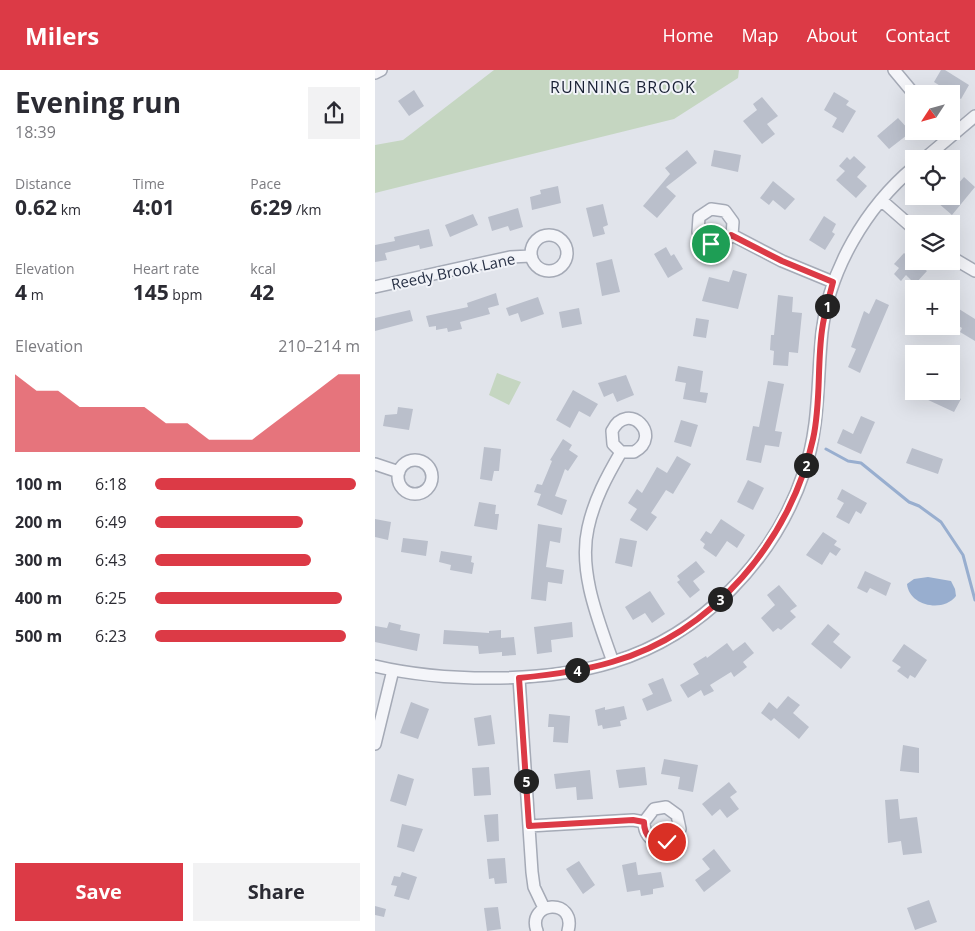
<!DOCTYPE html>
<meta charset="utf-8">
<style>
:root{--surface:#fff;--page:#f2f2f3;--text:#2b2b33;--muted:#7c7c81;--accent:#dc3a46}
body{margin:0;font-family:"Open Sans",sans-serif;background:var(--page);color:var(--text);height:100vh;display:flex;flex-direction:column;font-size:19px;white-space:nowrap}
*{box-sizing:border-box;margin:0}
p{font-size:16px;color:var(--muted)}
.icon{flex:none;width:28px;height:28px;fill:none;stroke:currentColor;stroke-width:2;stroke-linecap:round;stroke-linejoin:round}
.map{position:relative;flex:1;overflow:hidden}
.details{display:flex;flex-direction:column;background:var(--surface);width:375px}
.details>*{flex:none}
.needle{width:32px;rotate:234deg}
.buttons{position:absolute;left:530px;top:15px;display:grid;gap:10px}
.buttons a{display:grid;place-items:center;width:55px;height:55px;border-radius:0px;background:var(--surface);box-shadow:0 5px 20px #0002;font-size:25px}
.pin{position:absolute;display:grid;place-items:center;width:42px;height:42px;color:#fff;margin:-21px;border:2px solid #fff;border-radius:50%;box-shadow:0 1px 5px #0007}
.km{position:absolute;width:25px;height:25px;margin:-12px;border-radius:50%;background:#222;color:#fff;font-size:14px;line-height:25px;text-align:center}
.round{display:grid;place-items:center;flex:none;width:52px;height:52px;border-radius:0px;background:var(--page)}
.headline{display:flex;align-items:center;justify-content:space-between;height:85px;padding:0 15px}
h1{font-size:28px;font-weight:700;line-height:38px}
.metrics{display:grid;grid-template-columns:repeat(3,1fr);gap:8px;height:85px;padding:5px 15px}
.metrics div{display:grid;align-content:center}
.metrics b{font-size:21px;font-weight:700}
.metrics small{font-size:14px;font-weight:400}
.metrics p{font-size:14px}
.chart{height:140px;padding:10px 15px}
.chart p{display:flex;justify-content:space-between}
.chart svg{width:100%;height:90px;margin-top:5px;fill:var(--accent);opacity:.7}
.action{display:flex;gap:10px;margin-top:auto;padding:10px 15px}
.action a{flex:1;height:58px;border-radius:0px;background:var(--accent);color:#fff;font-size:20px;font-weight:700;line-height:58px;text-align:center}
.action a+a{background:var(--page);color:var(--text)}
ul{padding:0 15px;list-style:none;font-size:16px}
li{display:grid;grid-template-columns:80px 60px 1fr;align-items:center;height:38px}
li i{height:12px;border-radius:6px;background:var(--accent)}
header{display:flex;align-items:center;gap:30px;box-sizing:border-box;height:70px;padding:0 25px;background:var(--accent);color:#fff}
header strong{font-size:24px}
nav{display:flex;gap:28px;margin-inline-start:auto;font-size:18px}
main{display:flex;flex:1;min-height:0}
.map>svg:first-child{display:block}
</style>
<header>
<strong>Milers</strong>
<nav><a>Home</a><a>Map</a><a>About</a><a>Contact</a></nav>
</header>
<main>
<section class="details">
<div class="headline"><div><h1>Evening run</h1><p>18:39</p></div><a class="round"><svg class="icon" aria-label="share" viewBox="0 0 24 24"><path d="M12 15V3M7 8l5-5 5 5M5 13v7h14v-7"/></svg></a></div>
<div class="metrics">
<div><p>Distance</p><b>0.62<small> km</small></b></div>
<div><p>Time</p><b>4:01</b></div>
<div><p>Pace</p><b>6:29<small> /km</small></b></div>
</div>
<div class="metrics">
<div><p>Elevation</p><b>4<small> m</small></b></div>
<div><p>Heart rate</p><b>145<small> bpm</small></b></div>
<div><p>kcal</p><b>42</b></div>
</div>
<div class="chart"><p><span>Elevation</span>210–214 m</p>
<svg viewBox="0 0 160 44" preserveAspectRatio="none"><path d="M0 44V6L10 14L20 14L30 22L40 22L50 22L60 22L70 30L80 30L90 38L100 38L110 38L120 30L130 22L140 14L150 6L160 6V44z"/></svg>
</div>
<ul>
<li><b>100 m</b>6:18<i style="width:98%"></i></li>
<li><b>200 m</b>6:49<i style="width:72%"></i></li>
<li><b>300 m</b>6:43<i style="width:76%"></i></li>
<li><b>400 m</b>6:25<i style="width:91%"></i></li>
<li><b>500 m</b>6:23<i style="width:93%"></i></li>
</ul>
<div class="action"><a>Save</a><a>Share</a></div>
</section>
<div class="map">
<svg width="600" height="861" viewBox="0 0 600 861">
<rect width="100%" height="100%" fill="#e1e4eb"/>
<path fill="#c5d6c1" d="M119,0H364L363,8L299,49L0,123V75L28,70Z
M122,303L146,312L134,335L114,325Z"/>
<path fill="#98aecf" d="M553,507L576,511L580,519L581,526C568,543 534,536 532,514L539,509Z"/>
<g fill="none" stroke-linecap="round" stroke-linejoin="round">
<path stroke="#98aecf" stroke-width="3" d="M451,379L473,391L486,393L534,432L544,436L566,452L588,485L600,530"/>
</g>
<path fill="#babfcb" d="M566,0H570L594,15L586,29L559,12Z
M39,20L49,36L34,46L23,31Z
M459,22L474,31L471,35L481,41L468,63L457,57L462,48L449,40Z
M387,27L403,46L392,54L400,64L387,74L368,51L382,40L378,34Z
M523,48L536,62L514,79L502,66Z
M312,80L322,93L291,117L301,126L282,148L268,136L295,104L290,98Z
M339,80L366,85L363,102L336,96Z
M479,86L491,97L482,107L492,116L481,128L461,110L470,101L464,96L472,87L475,90Z
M589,107L600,117L577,145L555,126H576V122Z
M398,111L420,129L410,140L398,130L394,135L385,128Z
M183,116L186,133L157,140L155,127L166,124L165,120Z
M228,134L233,155L228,157L230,164L218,167L211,138Z
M143,138L148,157L135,161L133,156L117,161L113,147Z
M98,144L103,155L75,167L70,155Z
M449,146L461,154L457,162L460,164L450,180L434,170Z
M54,159L58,176L45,179L44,175L10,183L12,190L0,192V175L20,171L19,167Z
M291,177L296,186L299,184L308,199L293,208L279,184Z
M529,183L552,201L540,214L531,205L526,211L519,204L524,198L519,194Z
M237,189L245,222L227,226L221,193Z
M358,200L372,204L363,239L327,231L334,207L354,212Z
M121,223L124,235L113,238L115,244L85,252L87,259L73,262L72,258L61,260V256L54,257L51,246L93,237L92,233Z
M403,225L418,227L417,242L427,243L423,283L414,282L413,296L398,295L399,281L395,280L396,265H399Z
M163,227L169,244L146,252L143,243L134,246L131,238Z
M501,229L514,235L485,303L473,297L481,279L476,277L489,241L494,244Z
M204,238L207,254L187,258L184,242Z
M584,239L600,249V271L585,262L587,258L576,251Z
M35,240L38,251L0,261V248Z
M321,248L334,250L331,268L318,266Z
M303,296L328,301L325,322L333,323L331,333L308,329L311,313L300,311Z
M251,305L259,325L242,332L238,323L229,327L223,313Z
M393,311L409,314L400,361L407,362L404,377L390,375L386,393L371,390L378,356L384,357Z
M198,320L223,334L215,347L204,341L195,358L181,350Z
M555,321H564L573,326L575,323L586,329L579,342L551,329Z
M23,337L38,339L34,360L8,356L10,345L22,344Z
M486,346L500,352L486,384L462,373L468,359L478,364Z
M306,350L323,355L316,377L299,372Z
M188,369L197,375L194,380L203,386L193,401L190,399L180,426L192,430L187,445L162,435L166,424L159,422L162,414L167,415L177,391L175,390Z
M109,377L126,379L124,401H119L117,411L105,409Z
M537,378L568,389L563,404L531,393Z
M302,386L316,394L298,424L291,420L276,443L282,447L272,461L255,450L262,439L253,433L262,419L267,423L282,397L292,403Z
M373,410L389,418L378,440L362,432Z
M467,419L492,433L486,444L481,441L474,454L461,447L469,433L462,429Z
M104,432L121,435L120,444H124L122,460L99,456Z
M0,449L16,452L13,470L0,467Z
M346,449L370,465L362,478L352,471L341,487L328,478L330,474L325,470L331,461L336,464Z
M163,454L187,458L185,473L175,471L171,497L189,500L187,514L173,512L171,531L156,529Z
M448,462L462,471L459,475L466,479L461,486L455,482L447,495L431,485Z
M28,468L53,471L51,486L26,482Z
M245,468L262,471L257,497L240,493Z
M66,481L97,486L96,492L99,493L97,504L75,500L76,495L64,492Z
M321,491L330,502L318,511L325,520L315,528L302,512L305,510L302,506Z
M490,501L516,513L511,526L495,518L492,523L482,518Z
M404,515L422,536L415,541L421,547L406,560L403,558L398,562L386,548L400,535L392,525Z
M275,521L290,544L277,553L270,543L258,550L250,537Z
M14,552L26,555L25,560L45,564L42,581L0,572V556L12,558Z
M197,552L198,567L176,570L177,582L162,584L159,557Z
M453,554L465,564L458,572L476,587L466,599L436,574Z
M69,560L114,563V561L126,560V568L139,567L141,585L127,586V582L104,584L103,576L68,574Z
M370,572L379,583L368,592L372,597L359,607L356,602L335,615L339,621L329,626L326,620L313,628L305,615L324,604L318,594L331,586L332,588L352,573L358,581Z
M529,574L552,590L540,608L535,605L533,609L522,601L526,597L517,591Z
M288,608L297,631L272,641L267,629L278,624L273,614Z
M413,626L425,635L418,643L434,657L424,669L399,648L396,651L386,643L394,632L402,639Z
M36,632L54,639L43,669L25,663Z
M249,636L252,649L245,651L246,656L228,659L227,655L223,656L220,640L230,637V640Z
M174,644L195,646L193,673L178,672L179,657H173Z
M116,645L120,674L103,676L99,648Z
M528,675L544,678V703L525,701Z
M289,689L323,695L318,722L303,719L305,707L286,704Z
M114,697L116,725L99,726L97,698Z
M270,697L272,715L244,718L241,700Z
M215,700L218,729L202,730L201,717L181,719L179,704Z
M23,704L39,709L31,736L15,731Z
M354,712L362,722L355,727L364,739L352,748L345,739L337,746L327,734Z
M523,729L525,749L542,747L547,783L528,785L526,771L513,773L510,730Z
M123,744L124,771L112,772L109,745Z
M27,754L48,759L39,782L22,777Z
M339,779L356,801L329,822L320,810L335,799L327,789Z
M130,788L132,813L120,814L119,808L114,809L112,789Z
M204,791L220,815L208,824L191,799Z
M261,792L263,805L286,802L289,817L278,819V824L266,826L265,820L252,822L247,795Z
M27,802L42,807L34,830L19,826L22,816L16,815L19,806L25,807Z
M554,830L562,852L540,860L532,838Z
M0,836L11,839L9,847L0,845Z
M123,837L126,859L112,861L109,838Z"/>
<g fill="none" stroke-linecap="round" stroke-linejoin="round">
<defs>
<path id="street" d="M519,0L539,24
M0,3L6,0
M549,89L600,46
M506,130L539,159
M357,165L358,152L350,141L336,139L324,147L323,162L330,172L347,174L357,165L407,191L458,212
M156 183a18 18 0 1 1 36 0a18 18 0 1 1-36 0Z
M576,187L600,201
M0,217L135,187L156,186
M23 407a17 17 0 1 1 34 0a17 17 0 1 1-34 0Z
M0,394L24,402
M238,592C224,552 203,502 213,458C219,430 232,406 246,382L238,374L237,361C253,329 289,366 259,382H246
M0,596C38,605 76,608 115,608C156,608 199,604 238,592C327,565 400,489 429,402C445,357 442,309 447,262C454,200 491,137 539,97
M144,608L157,802L159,817L169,838
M0,674L18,600
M154,756L258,750L269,752C269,775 295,780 305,759L302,745L291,737L279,739L269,752
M162,861C151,831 202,827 193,861"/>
</defs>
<use href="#street" stroke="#a5aab6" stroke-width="14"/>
<use href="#street" stroke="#f4f5f9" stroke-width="11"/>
</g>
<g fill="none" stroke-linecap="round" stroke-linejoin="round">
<defs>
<path id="route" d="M292,772C278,775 269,766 269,752L258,750L154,756L144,608C175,605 207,601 237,592C338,563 416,470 438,369C446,334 442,296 447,260C449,244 454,228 458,212L407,191L356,165L347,174H336"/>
</defs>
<use href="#route" stroke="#fff" stroke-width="10"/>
<use href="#route" stroke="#dc3a46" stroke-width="6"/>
</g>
<g text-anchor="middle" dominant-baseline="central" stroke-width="4" stroke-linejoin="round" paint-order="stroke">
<g font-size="15" fill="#273045" stroke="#f1f3f8">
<text transform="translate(78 201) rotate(-12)">Reedy Brook Lane</text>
</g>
<g font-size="16" letter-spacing="1" fill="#192135" stroke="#f1f3f8">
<text x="248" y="17">RUNNING BROOK</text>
</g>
</g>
</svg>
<div class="buttons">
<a><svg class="needle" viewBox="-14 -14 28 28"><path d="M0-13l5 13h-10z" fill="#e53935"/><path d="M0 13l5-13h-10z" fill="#7c7c81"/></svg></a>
<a><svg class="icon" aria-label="locate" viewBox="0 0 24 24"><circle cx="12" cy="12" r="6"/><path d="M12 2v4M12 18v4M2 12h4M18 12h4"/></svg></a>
<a><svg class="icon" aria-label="layers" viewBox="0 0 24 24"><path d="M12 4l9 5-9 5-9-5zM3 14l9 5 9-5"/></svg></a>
<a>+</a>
<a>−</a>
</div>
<div class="pin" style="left:336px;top:174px;background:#1e9e55"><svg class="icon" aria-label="arrive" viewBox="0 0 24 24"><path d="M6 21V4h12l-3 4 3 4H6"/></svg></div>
<div class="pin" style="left:292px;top:772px;background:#d93025"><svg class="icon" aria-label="check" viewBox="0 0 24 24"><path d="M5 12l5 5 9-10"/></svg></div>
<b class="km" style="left:452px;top:236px">1</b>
<b class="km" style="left:431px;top:395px">2</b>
<b class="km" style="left:345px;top:529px">3</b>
<b class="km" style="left:202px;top:600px">4</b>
<b class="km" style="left:151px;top:711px">5</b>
</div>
</main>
